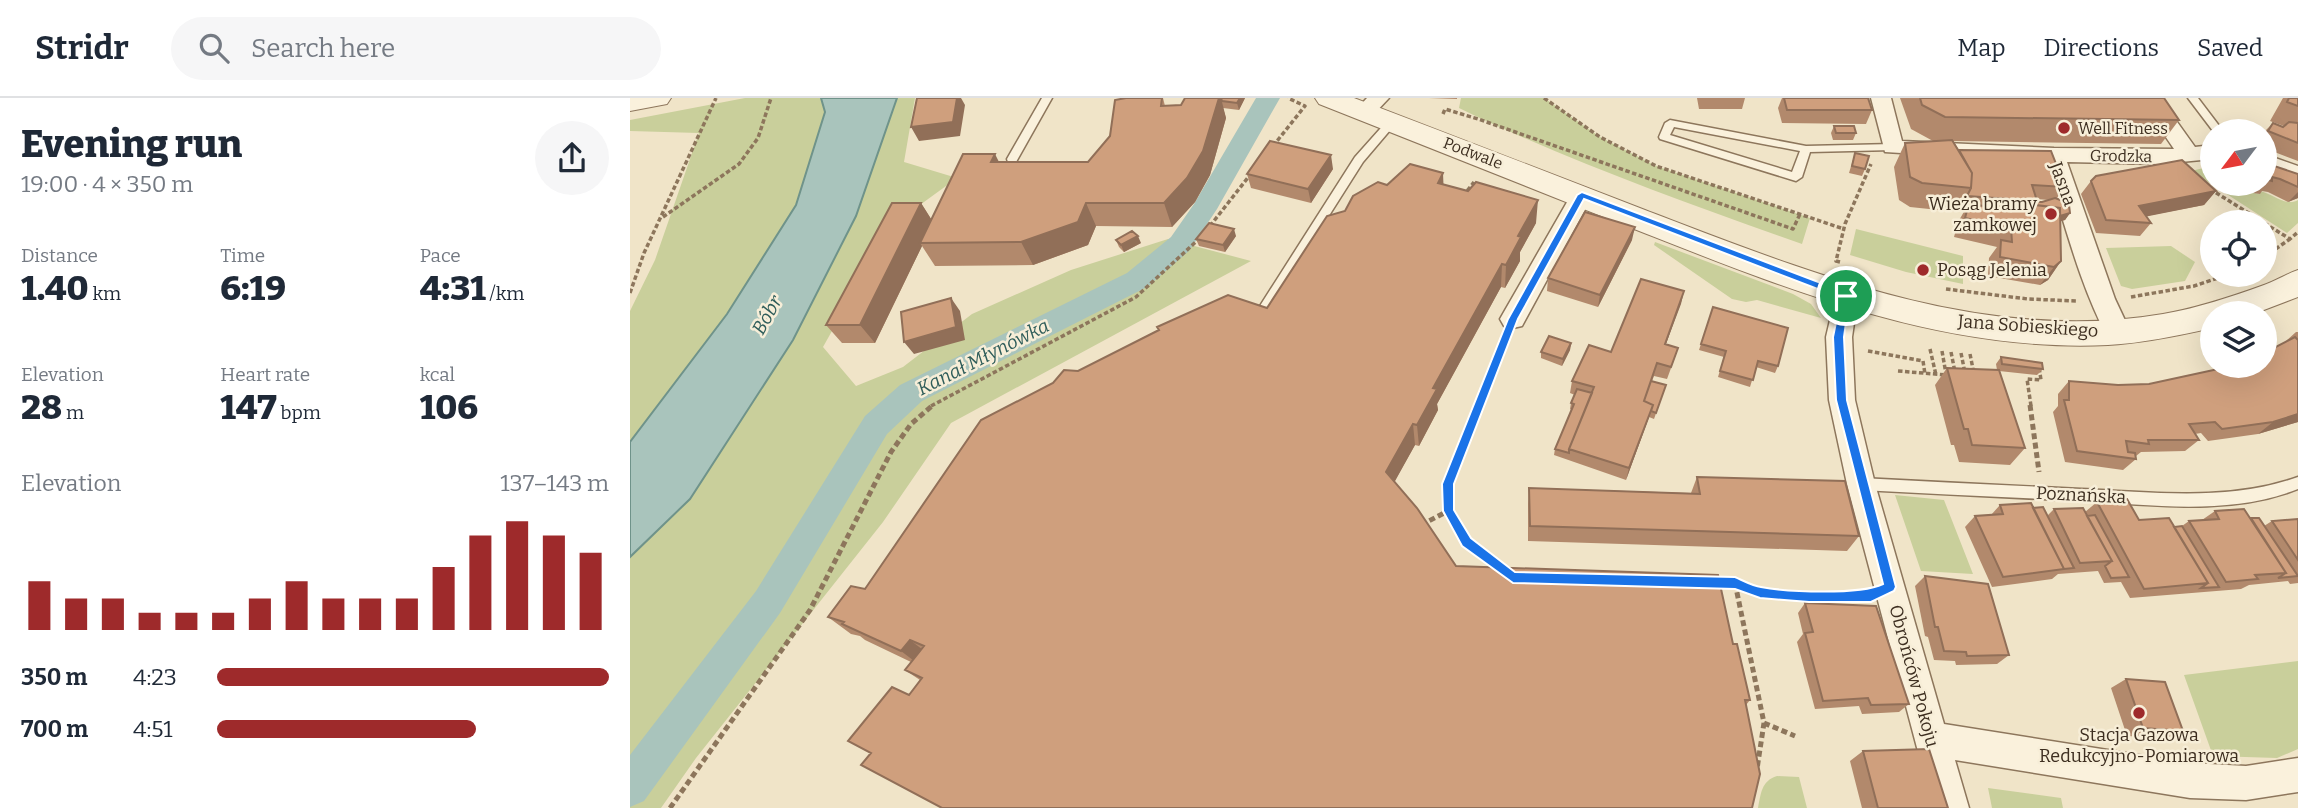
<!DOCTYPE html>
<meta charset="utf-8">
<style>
:root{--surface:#fff;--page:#f6f6f7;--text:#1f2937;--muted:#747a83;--line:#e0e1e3;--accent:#9e2a2b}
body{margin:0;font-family:Bitter,serif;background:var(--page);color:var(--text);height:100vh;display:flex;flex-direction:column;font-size:26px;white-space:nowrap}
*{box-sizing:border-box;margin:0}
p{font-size:23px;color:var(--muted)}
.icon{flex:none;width:38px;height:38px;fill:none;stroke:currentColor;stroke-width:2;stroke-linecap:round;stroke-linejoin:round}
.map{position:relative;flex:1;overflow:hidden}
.drawer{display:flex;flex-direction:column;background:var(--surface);width:630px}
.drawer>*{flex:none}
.needle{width:46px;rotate:238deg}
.controls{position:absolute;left:1570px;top:21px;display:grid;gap:14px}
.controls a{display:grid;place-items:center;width:77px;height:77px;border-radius:50%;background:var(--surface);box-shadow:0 7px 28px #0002;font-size:35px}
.pin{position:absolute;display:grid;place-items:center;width:60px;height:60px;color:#fff;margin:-30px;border:4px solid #fff;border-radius:50%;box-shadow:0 2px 7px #0007}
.round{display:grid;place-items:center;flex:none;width:74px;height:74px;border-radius:37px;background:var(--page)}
.head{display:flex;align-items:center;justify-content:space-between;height:119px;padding:0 21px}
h1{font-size:38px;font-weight:800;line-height:52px}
.metrics{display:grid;grid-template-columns:repeat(3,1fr);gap:10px;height:119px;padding:7px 21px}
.metrics div{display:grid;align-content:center}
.metrics b{font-size:35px;font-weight:800}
.metrics small{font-size:19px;font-weight:400}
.metrics p{font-size:19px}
.chart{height:196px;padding:14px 21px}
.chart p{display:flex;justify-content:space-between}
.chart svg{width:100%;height:126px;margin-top:7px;stroke:var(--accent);stroke-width:6}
ul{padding:0 21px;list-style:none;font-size:23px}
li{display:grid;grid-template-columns:112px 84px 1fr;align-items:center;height:52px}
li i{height:18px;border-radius:9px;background:var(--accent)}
header{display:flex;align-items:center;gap:42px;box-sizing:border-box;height:98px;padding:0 35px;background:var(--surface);border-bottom:2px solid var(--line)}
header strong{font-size:33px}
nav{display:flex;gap:38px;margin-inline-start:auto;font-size:24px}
.search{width:490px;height:63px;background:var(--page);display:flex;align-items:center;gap:18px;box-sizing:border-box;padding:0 24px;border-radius:38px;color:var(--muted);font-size:26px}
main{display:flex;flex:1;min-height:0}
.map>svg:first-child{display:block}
</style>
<header>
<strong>Stridr</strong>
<div class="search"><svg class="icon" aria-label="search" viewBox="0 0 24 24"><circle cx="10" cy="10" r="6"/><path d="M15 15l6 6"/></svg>Search here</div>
<nav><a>Map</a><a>Directions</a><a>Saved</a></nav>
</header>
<main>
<section class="drawer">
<div class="head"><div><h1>Evening run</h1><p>19:00 · 4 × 350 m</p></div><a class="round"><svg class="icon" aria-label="share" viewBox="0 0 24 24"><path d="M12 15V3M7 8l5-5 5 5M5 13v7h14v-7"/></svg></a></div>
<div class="metrics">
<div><p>Distance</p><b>1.40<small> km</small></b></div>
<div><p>Time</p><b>6:19</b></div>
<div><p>Pace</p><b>4:31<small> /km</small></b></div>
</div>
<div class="metrics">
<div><p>Elevation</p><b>28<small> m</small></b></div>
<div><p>Heart rate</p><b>147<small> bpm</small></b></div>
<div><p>kcal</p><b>106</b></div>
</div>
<div class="chart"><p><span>Elevation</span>137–143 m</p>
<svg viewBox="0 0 160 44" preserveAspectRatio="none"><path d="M5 44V27M15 44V33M25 44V33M35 44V38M45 44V38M55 44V38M65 44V33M75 44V27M85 44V33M95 44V33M105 44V33M115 44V22M125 44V11M135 44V6M145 44V11M155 44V17"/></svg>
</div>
<ul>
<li><b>350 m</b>4:23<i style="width:100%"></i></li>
<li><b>700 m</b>4:51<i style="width:66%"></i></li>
</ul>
</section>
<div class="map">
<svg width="1668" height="710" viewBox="0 0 1668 710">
<rect width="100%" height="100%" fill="#f0e4c8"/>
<path fill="#c9cf9b" d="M115,0H285L274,64L327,80L261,128L193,249L226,288L273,269L342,216L441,172L538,141L621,163L321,325L253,424L66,660L31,710H0V213L25,162L69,35L0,33V22Z
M831,0H914L970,39L1026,68L1180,120L1172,146C1056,105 939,63 829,10Z
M1582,68V86H1599L1603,91L1630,96V93C1643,96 1656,109 1668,102V125L1657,135L1561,73Z
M1226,131L1333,158V186L1276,174L1220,157Z
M1025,144L1163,196L1181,206L1191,220L1127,202L1116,204L1102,201L1024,147Z
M1541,148L1565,164L1555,183L1502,191L1491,188L1476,150Z
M1265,397L1314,402L1343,476L1291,473Z
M1668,563V651L1647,660L1583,658L1554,577Z
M1147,678L1169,679L1177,710H1128C1131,696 1131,683 1147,678Z
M1358,690L1431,700L1433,710H1362Z"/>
<path fill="#a9c4bc" stroke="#6f938a" stroke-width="2" d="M191,0H267L226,118L163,242L60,401L0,459V344L97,216L166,107L195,14Z"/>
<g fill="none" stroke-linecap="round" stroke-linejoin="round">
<path fill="#a9c4bc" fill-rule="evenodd" d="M626,0H650L587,111L559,153L517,189L292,303L257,336L150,515L14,703L0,709V657L126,493L235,318L270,287L497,175L541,139L564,106Z"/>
<defs>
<path id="service" d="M412,0H422L386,64H378L377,61Z
M1558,0H1568L1593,33H1583Z
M762,21L767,24L733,64L629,228H621L619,225L621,222L725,59L758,22Z
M1040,22L1176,48L1263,46L1268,49L1263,52L1180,54L1172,79L1166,83L1030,41L1029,39L1035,25ZM1044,29L1170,53L1162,74L1040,37Z
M1668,379V391C1600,418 1522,407 1451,403C1377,399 1304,396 1231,392L1226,390L1224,386L1226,382L1231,380C1304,384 1377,387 1451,391C1524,394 1598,404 1668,379Z"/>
<path id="minor" d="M737,0H759L742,18H728L725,13Z
M1241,0H1261L1272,43L1424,50L1544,51L1509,0H1530L1565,49L1582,47V61L1530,66L1437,64L1485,201L1500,233L1496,240L1487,243L1478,240C1449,186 1434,122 1415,64L1255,54Z
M1634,56L1668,68V83L1634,71Z
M952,89L960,92L963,97L892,228L883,230L874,228L870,221L874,214L944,92Z
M1216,189L1225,192L1228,198L1222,239L1225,302L1245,386L1314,626L1560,665L1616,668L1668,660V694L1616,702L1560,700L1325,662L1339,710H1303L1217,386L1199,302L1196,239L1207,192Z"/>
<path id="tertiary" d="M0,0H41L37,6L0,13Z
M685,0H724C821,37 918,74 1015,112C1178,174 1354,247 1533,216C1568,210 1601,199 1634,187C1646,183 1656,176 1668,172V199L1626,215H1582V230C1547,238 1513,245 1478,247C1309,255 1152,189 999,129C896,88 793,47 689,6Z"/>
</defs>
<use href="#service" stroke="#8d765c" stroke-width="3"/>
<use href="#minor" stroke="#8d765c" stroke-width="3"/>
<use href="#tertiary" stroke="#8d765c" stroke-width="2"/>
<path stroke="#8d765c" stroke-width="3.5" stroke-dasharray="4.5 2.5" stroke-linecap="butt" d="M914,0L970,39L1026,68L1214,131
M813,16L815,11L848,21L1163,131L1170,116
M643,48L675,8L658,0
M1580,91L1633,124
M833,98L844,84
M33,119L109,66L128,40L141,0
M1634,125L1660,141L1668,134
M580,128L620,77
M1634,159L1660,141
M1210,164L1206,163L1215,126L1241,66
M1316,191L1398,201L1447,203
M0,195L14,155L86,0
M1501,199L1564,188L1597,177
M1300,251L1306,277
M1238,253L1293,263L1295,276
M1312,253L1316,276
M1321,254L1325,274
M1331,255L1335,275
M1340,256L1344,276
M1268,273L1317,277
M301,308L506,199L570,140
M849,308L875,242
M1401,308L1397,281L1411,282L1409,269"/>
<path stroke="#8d765c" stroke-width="5" stroke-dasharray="6 3.5" stroke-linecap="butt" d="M849,307C818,386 793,413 873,473
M1400,307L1409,374
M791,427L818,413
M1086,485H1105L1130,495L1233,498
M1105,485L1134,625L1127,671
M1134,625L1165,638
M40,710L180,512L261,354L281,326L303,307"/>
<use href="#service" fill="#faf1dc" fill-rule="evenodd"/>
<use href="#minor" fill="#faf1dc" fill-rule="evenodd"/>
<use href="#tertiary" fill="#faf1dc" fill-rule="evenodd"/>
</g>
<path fill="#b2896c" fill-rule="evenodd" d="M496,0H533L535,8L551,7L555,0H615L609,12L593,10L596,20L580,77L565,104L542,129L466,128L458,147L403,167L305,168L292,148L245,245H212L196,227L291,105L301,121L369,64H458L480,38Z
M799,0H827V1Z
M1067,0H1115L1112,11H1069Z
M1152,0H1238L1242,12L1236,26L1152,25L1148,10Z
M1270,0H1534L1549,22L1531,46L1323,43L1329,52L1435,89L1427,100L1440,115L1435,122L1430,123L1431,163L1418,182L1410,187L1358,178L1359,160L1367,149L1324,139L1328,124L1335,112H1329L1328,114L1280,109L1269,102L1264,69L1275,45L1314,43H1303L1281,31ZM1406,101L1419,102L1412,104H1406Z
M1653,0H1668V63L1634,50V34L1643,25L1653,29L1654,28L1640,23Z
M1204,28L1226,35L1223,42H1203L1201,35Z
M1225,55L1235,71L1232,78L1219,75Z
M1634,56L1644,68L1668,76V100L1658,104L1638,94L1632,93L1630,96L1609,93L1606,86H1634Z
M703,71L681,105L621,90L617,76Z
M1461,83L1586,93L1574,107L1516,118L1521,125L1510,138L1466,135L1451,96Z
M757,87H814L906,125L890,154V163L875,190L871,189L807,306L808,312L789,348L785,347L764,384L826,468L1103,546L1120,602L1116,607L241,655L279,597L290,582L275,572L281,564L235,542L230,538L221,536L198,519L235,491L448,273L528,232L527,229L637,210L715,113Z
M606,138L595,154L569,148L566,141Z
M486,142L511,145L494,154L489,149Z
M1002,142L968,209L917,193L918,180Z
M1054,193L1036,246L1048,250L1044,262L1037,281L1024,278L1022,283L1036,287L1024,321L1019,319L996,382L924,357L925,351L942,312L940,311L941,305L945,297L940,295L942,283L981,254Z
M1083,209L1148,268L1145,275L1126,269L1120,289L1088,279L1094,259L1069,252Z
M1666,234H1668V324L1628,336L1578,343L1571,335L1565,336L1569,342L1555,353L1511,354L1506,358V361L1493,372L1435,364L1423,314L1428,308V296L1439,283L1488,287L1519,286L1634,268L1655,244Z
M941,245L940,252L932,268L911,260V254Z
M1371,259L1413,271L1407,277L1369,273L1395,350L1380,367L1329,364L1324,347H1321L1305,287L1317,270L1367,272L1366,266Z
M1067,379L1229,438L1217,453L898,443V406L899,390L1061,395Z
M1467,404L1509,422L1544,429L1552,428L1559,423L1572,422L1585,413L1621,420L1634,428L1642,423L1668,421V485L1660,486L1658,483L1619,487L1611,491L1500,500L1491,484L1474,485L1468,473L1428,476L1422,481L1362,489L1335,429L1345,418L1361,417L1370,407L1403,410L1417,418L1424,411L1455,414Z
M1295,478L1379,557L1367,566L1326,567L1325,563L1304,562L1298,539L1295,538L1285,488Z
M1175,505L1279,606L1269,614L1232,616L1229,608L1185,611L1167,544L1173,536L1168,515Z
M1496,581L1553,633L1537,640L1497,638L1481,590Z
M1233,653L1318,710H1232L1220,663Z"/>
<path fill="#916f58" d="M327,0H331L335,7L330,38L289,43L281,29Z
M589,0H591L596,20L580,77L565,104L542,129L534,105Z
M610,0H615L609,12L607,5Z
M365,56L377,80L361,64Z
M701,57L703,71L681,105L678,91Z
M813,75L814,99L808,85Z
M1586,93L1574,107L1499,122L1509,108Z
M1668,94V100L1658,104Z
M908,102L906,125L890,154V163L875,190L876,167L888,138Z
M291,105L303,124L290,145L292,148L245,245L230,227Z
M456,105L466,128L458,147L403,167L391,144Z
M1440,115L1435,122L1425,125L1429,118Z
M1005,129L1002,142L968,209L970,197Z
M604,131L606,138L595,154L593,147Z
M508,138L511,145L494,154L491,147Z
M1431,163L1418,182L1410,187L1424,169Z
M872,166L871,189L807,306L808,312L789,348L787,327L803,290Z
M1054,193L1051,206L1031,259L1035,246Z
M321,200L330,213L335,242L284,256L274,244Z
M941,245L940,252L932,268L933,261Z
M1023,307L1019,319L996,382L999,370Z
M1668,316V324L1628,336L1643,324Z
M783,326L785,347L759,394L756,374Z
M280,542L301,558L292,569L271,553Z"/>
<path fill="#cf9f7d" stroke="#916f58" stroke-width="2" d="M287,0H327L323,24L281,29Z
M496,0H532L531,8L551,7L555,0H589L573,53L557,80L534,105H456L448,124L391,144L290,145L333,56H365L361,64H458L480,38L485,2Z
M591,0H610L607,5L592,3Z
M1154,0H1238L1242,12H1157Z
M1290,0H1534L1549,22L1315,19L1292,7Z
M1659,0H1668V8L1657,4Z
M1659,24L1668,25V45L1638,33L1643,25L1653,29Z
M1204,28H1224L1226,35H1206Z
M1322,42L1342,75L1341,90L1292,85L1280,79L1275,45Z
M640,43L701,57L678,91L617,76Z
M1329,52L1421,53L1435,89L1402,87L1407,103L1337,98L1341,90L1342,75Z
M1225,55L1239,58L1235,71L1222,68Z
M1634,56H1639L1644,68L1668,76V89L1650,81L1642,79V83L1634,81Z
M1552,62L1586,93L1509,108L1521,125L1476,122L1461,83L1466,78Z
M780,66L813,75L808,85L838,93L846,84L908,102L888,138L891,139L876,167L872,166L803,290L807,291L787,327L783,326L756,374L787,410L826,468L1088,477L1103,546H1107L1120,602H1115L1130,676L1122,710H312L231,667L241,655L218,643L262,589L279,597L292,580L275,572L294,548L280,542L271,553L212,526L214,524L198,519L221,488L235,491L351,322L423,285L434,272L448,273L529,232L527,229L598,197L637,210L697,118L715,113L723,98L748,84L757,87Z
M1425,100L1433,103L1439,107L1440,115L1430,118V110L1404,107L1406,104H1412Z
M1381,104L1430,110L1431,163L1424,169L1370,159L1371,142L1382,144L1381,130L1335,120L1339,105L1376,113L1381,111Z
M262,105H291L230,227H196Z
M1373,106L1379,107L1375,113H1373Z
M955,114L1005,129L970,197L918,180Z
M579,125L604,131L593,147L566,141Z
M502,133L508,138L491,147L486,142Z
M1011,181L1054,193L1035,246L1048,250L1041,269L1027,265L1014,303L1023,307L999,370L939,351L964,289L942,283L959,247L981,254Z
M321,200L326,229L274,244L271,214Z
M1083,209L1158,230L1148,268L1128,263L1123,282L1090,273L1096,253L1071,246Z
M919,238L941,245L933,261L911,254Z
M1665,239L1668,242V316L1643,324L1592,331L1585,324L1559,326L1569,342H1518L1519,346L1496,343L1498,354L1505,355L1506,361L1447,353L1434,302H1439V283L1488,287L1519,286L1602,268H1634V255Z
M1371,259L1412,265L1413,271L1372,266Z
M1317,270L1369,272L1395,350L1342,347L1338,331H1334Z
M1021,283L1036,287L1026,315L1021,313L1023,307L1014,303Z
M947,291L962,295L939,351V355L925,351L944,306L941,305Z
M1067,379L1215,383L1229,438L900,428L899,390L1070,396Z
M1497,401L1509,422L1539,420L1578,485L1514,491L1467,404Z
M1401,405L1434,471L1373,479L1345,418L1373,416L1370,407Z
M1413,409L1444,470L1434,471L1403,410Z
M1453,410L1482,463L1450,465L1424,411Z
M1614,411L1656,475L1625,477L1628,481L1596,484L1559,423L1589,421L1585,413Z
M1465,417L1499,479L1481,480L1475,468L1482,463L1457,418Z
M1621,420H1629L1668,478L1648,480L1656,475Z
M1668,421V462L1642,423Z
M1552,428L1589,489L1571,490L1578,485L1544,429Z
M1295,478L1358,486L1379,557L1337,558L1336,554L1314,553L1308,529H1305Z
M1175,505L1246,508L1279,606L1241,607L1238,600L1193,603L1175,535L1183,534Z
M1496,581L1535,584L1553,633L1513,630Z
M1299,651L1318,710H1248L1233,653Z"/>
<path fill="#1a73e8" stroke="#fff" stroke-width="2" fill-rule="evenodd" d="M952,94L1220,196L1214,239L1217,302L1266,489L1264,493L1241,504H1179L1130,500L1105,491L883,485L832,448L813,413L812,386L878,221L947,97ZM954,101L1211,200L1203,239L1206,302L1253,486C1230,497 1158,494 1131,489C1123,488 1114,483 1105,479L885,474L841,440L824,412V386L888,221Z"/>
<g fill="#9e2a2b" stroke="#f7eed8" stroke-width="2.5">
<circle cx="1434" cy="30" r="7"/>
<circle cx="1421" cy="116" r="7"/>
<circle cx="1293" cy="172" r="7"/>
<circle cx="1509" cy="615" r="7"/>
</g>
<g text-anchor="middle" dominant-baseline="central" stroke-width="5" stroke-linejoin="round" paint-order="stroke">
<g font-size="16" fill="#3d2e20" stroke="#f7eed8" text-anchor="start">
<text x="1448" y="30">Well Fitness</text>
</g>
<g font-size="16" fill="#3d2e20" stroke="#f7eed8">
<text transform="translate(843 55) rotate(21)">Podwale</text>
<text transform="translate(1491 58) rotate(1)">Grodzka</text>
</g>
<g font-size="18" fill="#3d2e20" stroke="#f7eed8">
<text transform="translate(1433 86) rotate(70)">Jasna</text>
<text transform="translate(1398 228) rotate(4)">Jana Sobieskiego</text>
<text transform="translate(1451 397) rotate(3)">Poznańska</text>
<text transform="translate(1284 578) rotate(75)">Obrońców Pokoju</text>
</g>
<g font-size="18" fill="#3d2e20" stroke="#f7eed8" text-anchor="end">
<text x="1407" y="106">Wieża bramy<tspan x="1407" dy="21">zamkowej</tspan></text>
<text x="1307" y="172" text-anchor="start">Posąg Jelenia</text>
<text x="1509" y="637" text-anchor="middle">Stacja Gazowa<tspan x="1509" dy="21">Redukcyjno-Pomiarowa</tspan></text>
</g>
<g font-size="19" font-style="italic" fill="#2f5d5a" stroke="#f7eed8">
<text transform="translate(137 217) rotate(-61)">Bóbr</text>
<text transform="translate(353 259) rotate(-27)">Kanał Młynówka</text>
</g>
</g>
</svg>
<div class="controls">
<a><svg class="needle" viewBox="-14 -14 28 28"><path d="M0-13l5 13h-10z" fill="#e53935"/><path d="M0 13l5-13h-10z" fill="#747a83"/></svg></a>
<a><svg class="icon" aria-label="locate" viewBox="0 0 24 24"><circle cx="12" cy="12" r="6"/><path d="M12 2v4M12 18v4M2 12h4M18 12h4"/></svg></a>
<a><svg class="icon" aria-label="layers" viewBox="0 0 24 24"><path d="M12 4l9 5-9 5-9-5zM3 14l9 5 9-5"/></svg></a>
</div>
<div class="pin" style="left:1216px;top:198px;background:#1e9e55"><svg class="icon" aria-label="arrive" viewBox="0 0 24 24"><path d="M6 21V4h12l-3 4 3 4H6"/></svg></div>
</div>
</main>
